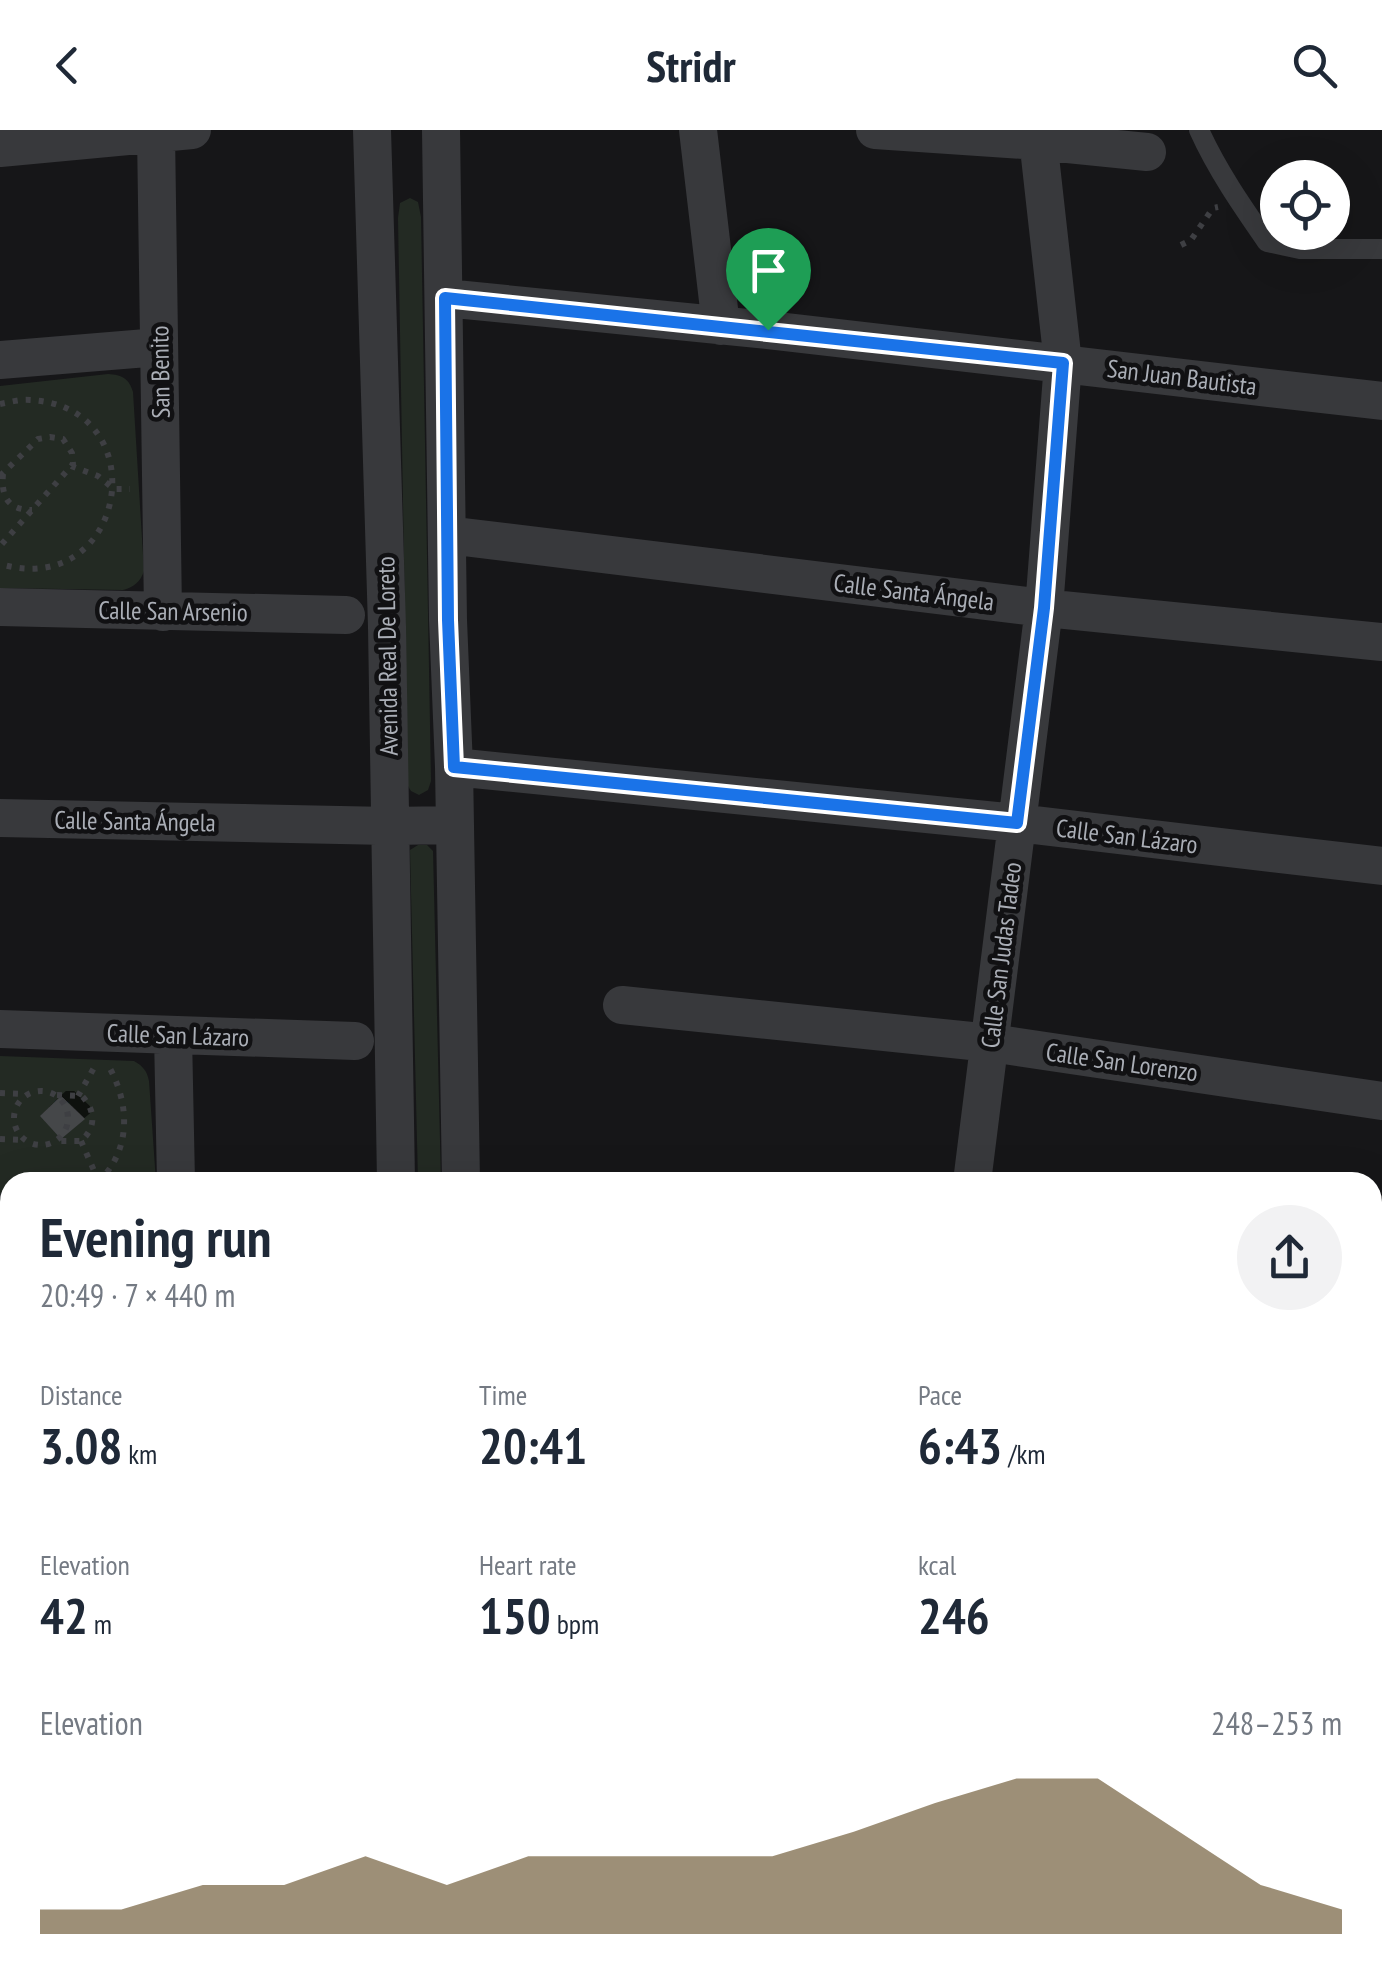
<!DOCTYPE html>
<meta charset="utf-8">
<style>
:root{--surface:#fff;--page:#f2f2f3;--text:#1f2937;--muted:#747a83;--accent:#75613e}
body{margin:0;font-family:"PT Sans Narrow",sans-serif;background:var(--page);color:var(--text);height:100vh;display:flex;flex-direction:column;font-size:38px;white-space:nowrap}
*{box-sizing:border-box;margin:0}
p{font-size:32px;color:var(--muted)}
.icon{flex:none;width:55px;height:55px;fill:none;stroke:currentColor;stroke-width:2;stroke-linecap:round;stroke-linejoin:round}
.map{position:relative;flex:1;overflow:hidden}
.sheet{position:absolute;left:0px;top:1042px;width:1382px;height:812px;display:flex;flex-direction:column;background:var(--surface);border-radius:30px 30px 0 0;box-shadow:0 10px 40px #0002}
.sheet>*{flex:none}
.fabs{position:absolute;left:1260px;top:30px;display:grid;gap:20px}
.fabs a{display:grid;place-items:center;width:90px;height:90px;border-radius:50%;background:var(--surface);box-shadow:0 10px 40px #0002;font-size:50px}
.pin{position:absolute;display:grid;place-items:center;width:85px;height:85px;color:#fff;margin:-102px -42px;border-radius:50% 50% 50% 0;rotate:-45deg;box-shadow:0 0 10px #0007}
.pin .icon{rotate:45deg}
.round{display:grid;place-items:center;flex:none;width:105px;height:105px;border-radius:52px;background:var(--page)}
.headline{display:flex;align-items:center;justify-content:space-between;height:170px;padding:0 40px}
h1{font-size:55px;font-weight:700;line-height:75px}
.metrics{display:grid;grid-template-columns:repeat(3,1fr);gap:15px;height:170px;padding:10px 40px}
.metrics div{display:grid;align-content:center}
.metrics b{font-size:50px;font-weight:700}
.metrics small{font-size:28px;font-weight:400}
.metrics p{font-size:28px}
.chart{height:280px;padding:20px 40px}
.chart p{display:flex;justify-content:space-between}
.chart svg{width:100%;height:180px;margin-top:10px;fill:var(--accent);opacity:.7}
header{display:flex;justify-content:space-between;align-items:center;height:130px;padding:0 40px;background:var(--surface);font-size:45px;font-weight:700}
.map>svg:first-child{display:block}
</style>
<header><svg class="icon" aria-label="back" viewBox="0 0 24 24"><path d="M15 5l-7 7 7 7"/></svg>Stridr<svg class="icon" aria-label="search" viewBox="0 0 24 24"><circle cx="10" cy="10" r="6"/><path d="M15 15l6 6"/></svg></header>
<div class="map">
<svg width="1382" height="1854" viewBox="0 0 1382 1854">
<defs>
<filter id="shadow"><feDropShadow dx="9" dy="-9" stdDeviation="0" flood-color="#0009"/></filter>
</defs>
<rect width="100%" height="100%" fill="#161618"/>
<path fill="#232a23" d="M410,68L418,72L421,87L431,651L428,660L419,665L411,661L408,656L398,88L400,73Z
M108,244C122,245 129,248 133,262L144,441C141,451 133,458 123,460L0,458V256Z
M418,715H427L433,721L441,1052H418L410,720Z
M0,926L134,931C143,936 147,941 149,951L156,1052H10V1093H0Z
M591,1845H944L937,1854H588Z"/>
<path fill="#31393f" d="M1382,1444V1564L1373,1575V1456Z
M1062,1845H1157L1150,1854H1055Z"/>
<path fill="#45464a" filter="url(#shadow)" d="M61,966L85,989L61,1009L40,986Z"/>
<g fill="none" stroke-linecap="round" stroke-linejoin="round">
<path stroke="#3e3f43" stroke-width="6" stroke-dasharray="5 8" stroke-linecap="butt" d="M1181,115L1191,110L1213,78L1218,77
M0,274C10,272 21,269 30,270C158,276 128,471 0,434
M71,336L98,346L114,359H130
M3,344C1,367 8,380 32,380
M0,346L38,309L50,307L63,309L72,323L73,334L0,416
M14 988a27 27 0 1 1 54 0a27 27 0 1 1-54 0Z
M0,963L25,964
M57,965L82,966C96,981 96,998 81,1011H57
M78,966L95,936
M0,1009L25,1010
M81,1011L99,1052
M98,1052C132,1020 130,973 108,935
M0,1065L10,1070
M614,1845C623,1854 636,1854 645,1845
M670,1845L669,1852L680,1854
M584,1854L588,1845
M736,1854L737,1845"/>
<path stroke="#38393c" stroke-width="20" d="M1199,0C1217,40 1242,76 1267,112L1300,119H1382
M1372,1688L1382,1687"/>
<path stroke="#38393c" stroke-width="38" d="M372,0L387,497L396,1052
M441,0L448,490L454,637L461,1052
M698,0L721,196
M875,0L1038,11L1147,22
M156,3L163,482
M0,18L192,0
M445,168L768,200L1382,271
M0,230L159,217
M447,405L1044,478L1382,512
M0,477L346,485
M454,637L1017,693L1382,736
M0,688L389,696L455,695
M622,875L991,913L1382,971
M0,899L355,911
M173,905L176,1052
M972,1052L1044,478L1063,233L1037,0
M0,1115H10
M1372,1134L1382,1122
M1372,1187L1382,1189
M0,1326H10
M0,1542L10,1543
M0,1748L10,1749
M504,1845L515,1854
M400,1854L403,1845
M464,1854L465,1845"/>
</g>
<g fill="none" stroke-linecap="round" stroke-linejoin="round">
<defs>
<path id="route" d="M445,168L1063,233L1044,478L1017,693L454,637L448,490Z"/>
</defs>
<use href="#route" stroke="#fff" stroke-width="20"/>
<use href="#route" stroke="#1a73e8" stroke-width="12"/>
</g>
<g text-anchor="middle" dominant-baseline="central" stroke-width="9" stroke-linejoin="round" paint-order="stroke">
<g font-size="25" fill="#aaaeb6" stroke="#111113">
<text transform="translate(160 242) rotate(-91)">San Benito</text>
<text transform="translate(1182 247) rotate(7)">San Juan Bautista</text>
<text transform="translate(914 462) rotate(7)">Calle Santa Ángela</text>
<text transform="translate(173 481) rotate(1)">Calle San Arsenio</text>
<text transform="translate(387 526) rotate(-91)">Avenida Real De Loreto</text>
<text transform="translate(135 691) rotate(1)">Calle Santa Ángela</text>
<text transform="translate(1127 706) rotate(7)">Calle San Lázaro</text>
<text transform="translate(1001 825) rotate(-83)">Calle San Judas Tadeo</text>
<text transform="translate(178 905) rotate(2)">Calle San Lázaro</text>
<text transform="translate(1122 932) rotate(8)">Calle San Lorenzo</text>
</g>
</g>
</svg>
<div class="fabs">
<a><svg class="icon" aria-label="locate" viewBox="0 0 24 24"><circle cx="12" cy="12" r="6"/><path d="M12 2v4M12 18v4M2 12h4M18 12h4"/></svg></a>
</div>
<div class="pin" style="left:768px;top:200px;background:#1e9e55"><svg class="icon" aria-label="arrive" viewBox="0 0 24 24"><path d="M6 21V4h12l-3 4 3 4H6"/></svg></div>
<section class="sheet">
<div class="headline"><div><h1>Evening run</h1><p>20:49 · 7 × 440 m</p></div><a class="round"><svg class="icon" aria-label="share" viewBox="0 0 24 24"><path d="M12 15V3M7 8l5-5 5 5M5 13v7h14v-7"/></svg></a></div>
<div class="metrics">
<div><p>Distance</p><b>3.08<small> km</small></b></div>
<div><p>Time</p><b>20:41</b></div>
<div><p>Pace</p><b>6:43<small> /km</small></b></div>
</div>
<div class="metrics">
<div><p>Elevation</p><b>42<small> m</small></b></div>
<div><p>Heart rate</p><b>150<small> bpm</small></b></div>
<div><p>kcal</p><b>246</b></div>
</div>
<div class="chart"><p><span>Elevation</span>248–253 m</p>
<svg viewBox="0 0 160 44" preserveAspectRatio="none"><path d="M0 44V38L10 38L20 32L30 32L40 25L50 32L60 25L70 25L80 25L90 25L100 19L110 12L120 6L130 6L140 19L150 32L160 38V44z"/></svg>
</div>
</section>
</div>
